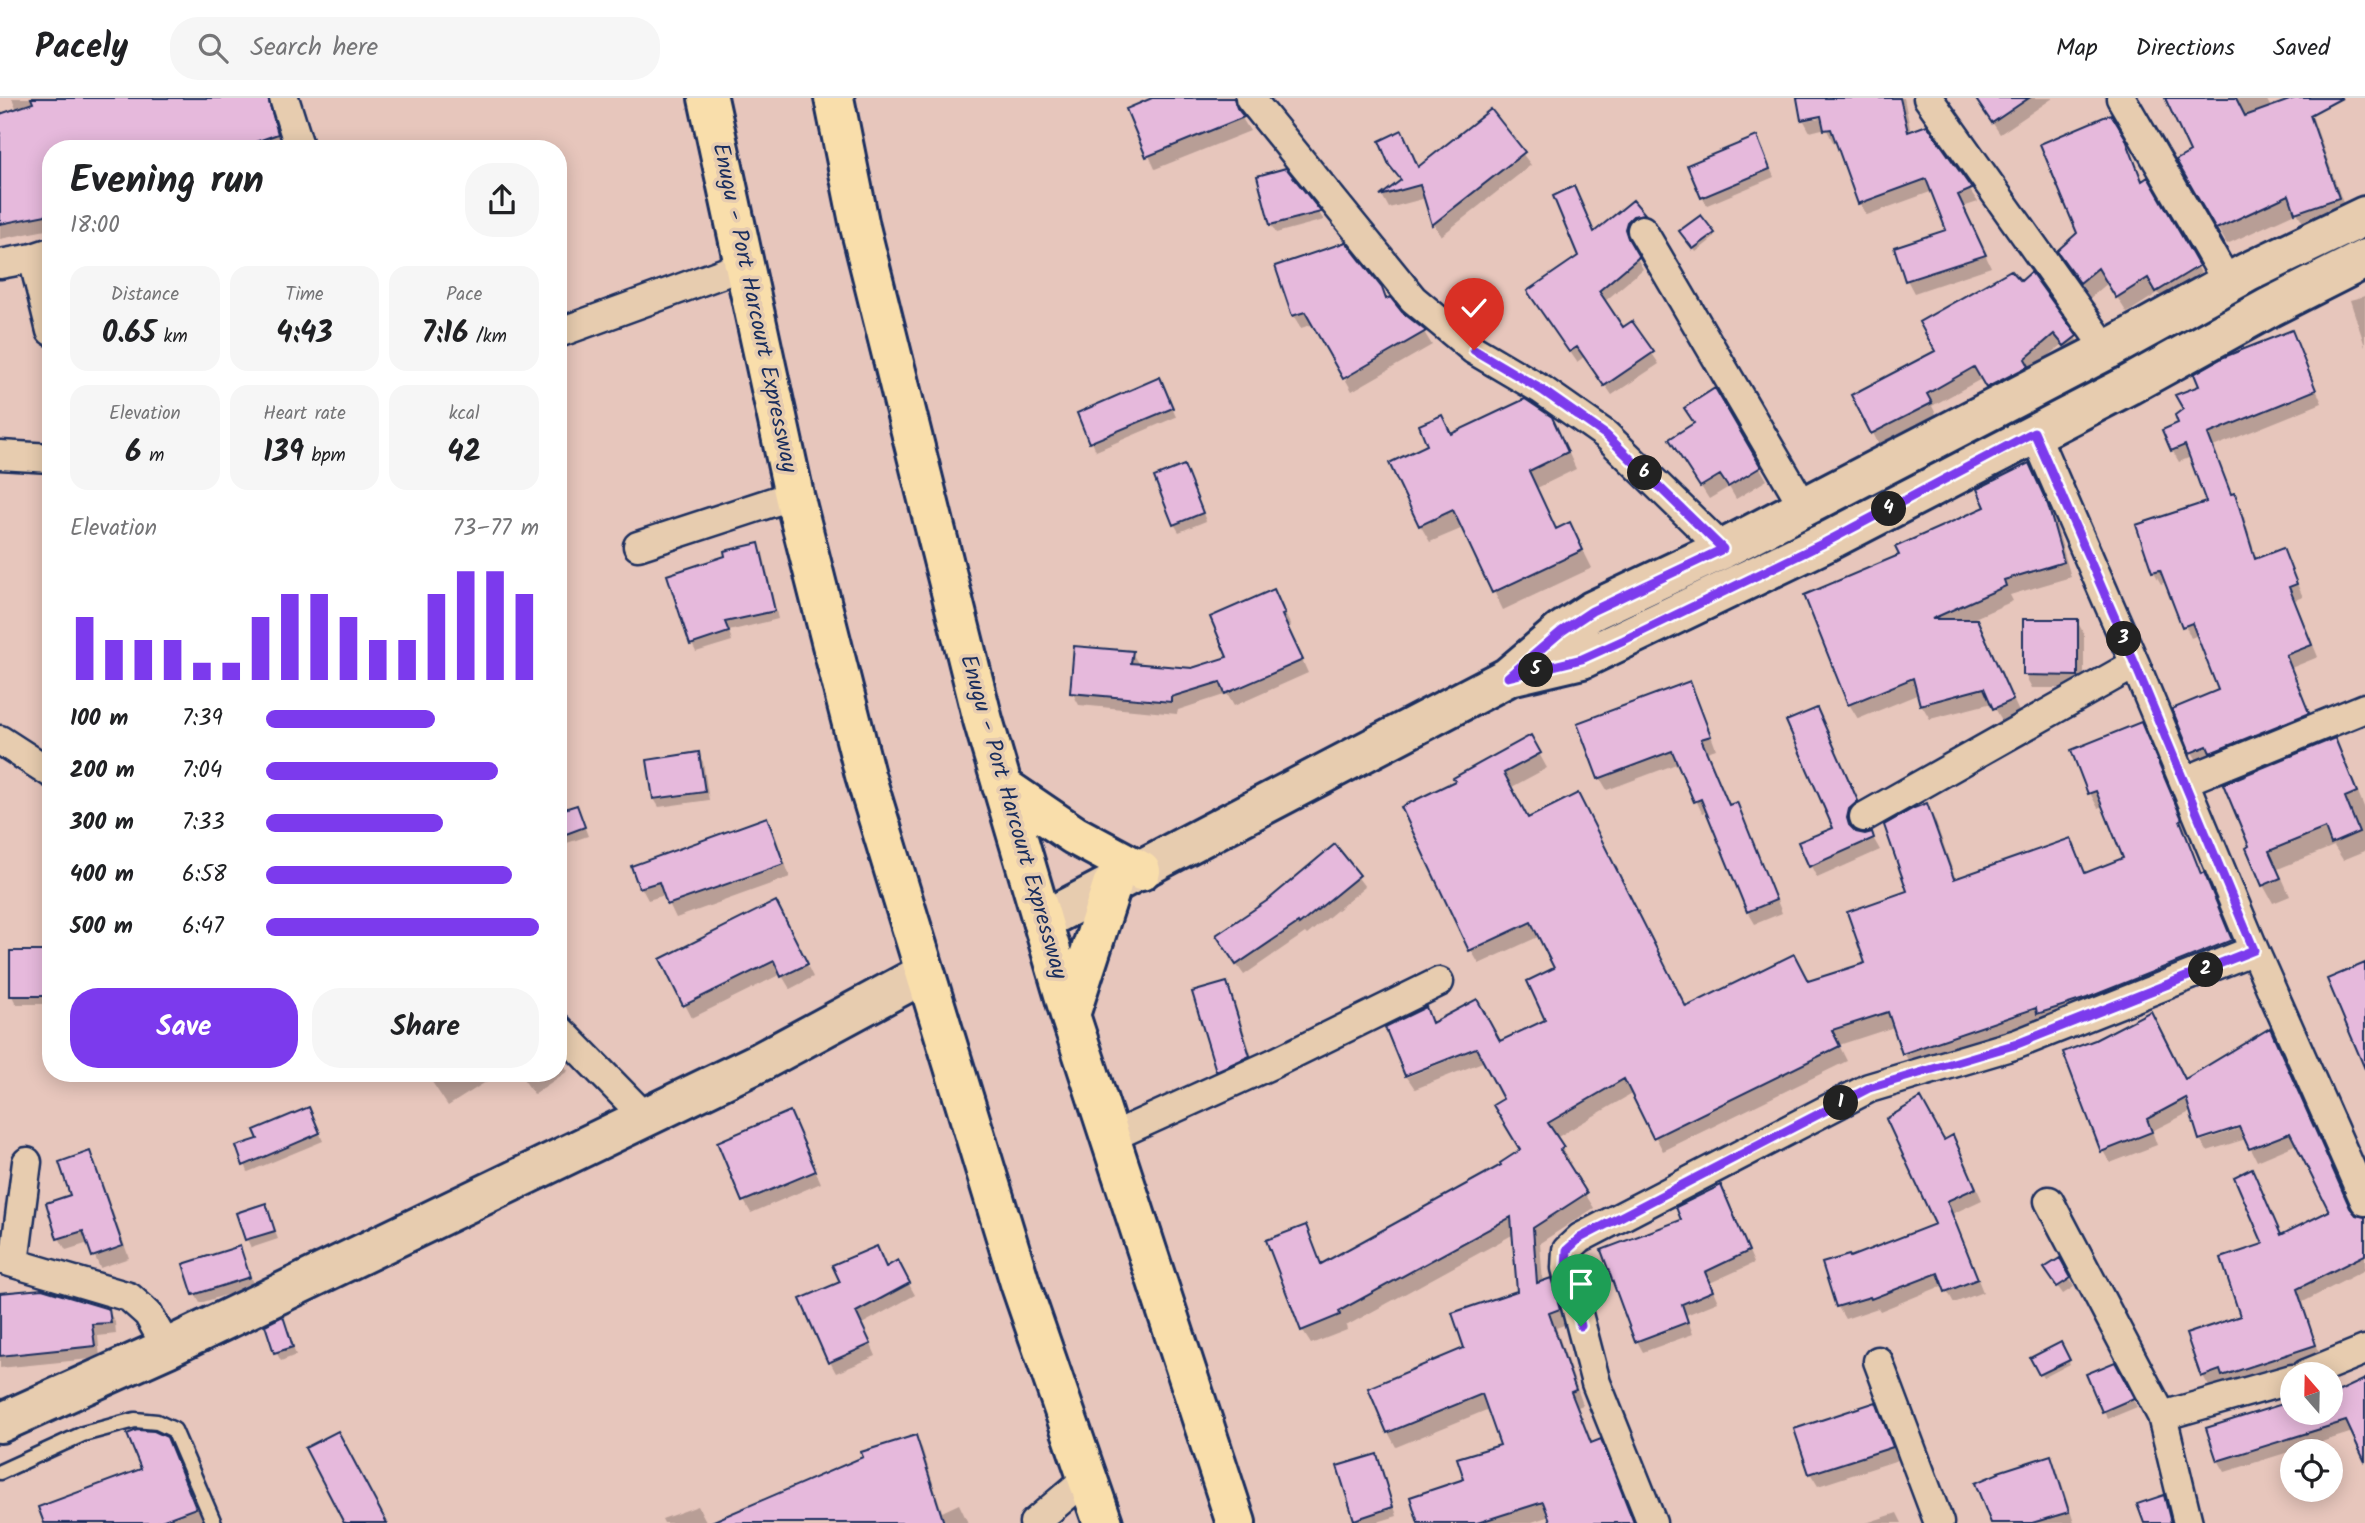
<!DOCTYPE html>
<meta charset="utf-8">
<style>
:root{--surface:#fff;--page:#f6f6f6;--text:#202124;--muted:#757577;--line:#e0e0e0;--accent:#7c3aed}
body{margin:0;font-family:Kalam,sans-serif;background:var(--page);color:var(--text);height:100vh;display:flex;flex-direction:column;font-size:26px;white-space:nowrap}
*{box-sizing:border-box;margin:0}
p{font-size:23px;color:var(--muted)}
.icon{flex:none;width:38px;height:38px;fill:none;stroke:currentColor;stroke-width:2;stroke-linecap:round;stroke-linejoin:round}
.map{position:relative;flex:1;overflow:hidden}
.details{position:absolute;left:42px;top:42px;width:525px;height:942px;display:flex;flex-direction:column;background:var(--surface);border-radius:28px;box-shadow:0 4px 18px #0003}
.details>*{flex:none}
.needle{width:46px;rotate:340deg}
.fabs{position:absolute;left:2280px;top:1264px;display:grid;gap:14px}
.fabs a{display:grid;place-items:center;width:63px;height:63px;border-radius:50%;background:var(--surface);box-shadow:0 4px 18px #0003;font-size:35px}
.pin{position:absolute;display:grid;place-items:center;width:60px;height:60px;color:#fff;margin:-72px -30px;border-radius:50% 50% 50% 0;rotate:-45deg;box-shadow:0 0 7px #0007}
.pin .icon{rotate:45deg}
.km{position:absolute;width:35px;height:35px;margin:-18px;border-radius:50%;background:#222;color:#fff;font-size:19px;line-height:35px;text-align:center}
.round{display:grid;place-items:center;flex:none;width:74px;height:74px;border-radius:28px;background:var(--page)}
.headline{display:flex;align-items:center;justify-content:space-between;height:119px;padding:0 28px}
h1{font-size:38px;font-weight:600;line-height:52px}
.stats{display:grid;grid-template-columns:repeat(3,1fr);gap:10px;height:119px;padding:7px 28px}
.stats div{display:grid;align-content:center;border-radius:18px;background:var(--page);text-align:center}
.stats b{font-size:30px;font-weight:600}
.stats small{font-size:19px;font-weight:400}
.stats p{font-size:19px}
.chart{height:196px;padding:14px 28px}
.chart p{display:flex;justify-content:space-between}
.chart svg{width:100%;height:126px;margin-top:7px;stroke:var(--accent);stroke-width:6}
.action{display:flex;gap:14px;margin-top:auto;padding:14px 28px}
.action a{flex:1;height:80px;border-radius:28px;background:var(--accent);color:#fff;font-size:28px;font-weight:600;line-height:80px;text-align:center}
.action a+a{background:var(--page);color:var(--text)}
ul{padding:0 28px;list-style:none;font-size:23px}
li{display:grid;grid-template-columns:112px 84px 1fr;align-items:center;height:52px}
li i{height:18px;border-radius:9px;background:var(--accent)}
header{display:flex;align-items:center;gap:42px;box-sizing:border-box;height:98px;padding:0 35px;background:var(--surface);border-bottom:2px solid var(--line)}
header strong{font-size:33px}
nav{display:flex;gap:38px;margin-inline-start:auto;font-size:24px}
.search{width:490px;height:63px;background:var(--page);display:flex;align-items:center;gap:18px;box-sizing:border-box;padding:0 24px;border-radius:28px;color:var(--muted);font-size:26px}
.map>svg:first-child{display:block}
</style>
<header>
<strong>Pacely</strong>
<div class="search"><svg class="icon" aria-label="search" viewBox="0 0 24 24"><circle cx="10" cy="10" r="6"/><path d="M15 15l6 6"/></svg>Search here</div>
<nav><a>Map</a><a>Directions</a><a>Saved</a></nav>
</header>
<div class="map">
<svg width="2365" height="1425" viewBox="0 0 2365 1425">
<rect width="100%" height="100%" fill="#e7c6bc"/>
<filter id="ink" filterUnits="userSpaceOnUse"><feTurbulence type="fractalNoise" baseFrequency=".0143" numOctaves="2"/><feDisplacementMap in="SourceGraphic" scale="14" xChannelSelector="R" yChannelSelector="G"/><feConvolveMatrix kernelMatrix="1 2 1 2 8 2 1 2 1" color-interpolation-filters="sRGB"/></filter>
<g filter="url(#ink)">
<path fill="#0003" fill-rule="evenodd" d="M12,0H283L274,12L284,50L51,51V131L0,141V29L17,12Z
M1157,0H1239L1242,7L1240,17L1250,33L1155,71L1129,12Z
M1798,0H1904L1911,35L1926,29L1978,104L1963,109L1991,169L1914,195L1907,182L1897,150L1949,133L1933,93L1867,117L1860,105L1837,43L1833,44L1826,30L1810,34L1803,21ZM1829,14L1830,18L1804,23V20Z
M1976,0H2053L2000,36Z
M2167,0H2266L2271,10L2303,0L2311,15L2347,116L2306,130L2297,114L2227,146L2178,63L2192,54Z
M1491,14L1531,67L1441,138L1434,126L1426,100L1389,110L1383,99L1401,84L1391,67L1418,70Z
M2111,19L2133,58L2144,84L2147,82L2207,185L2167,209L2158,195L2127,215L2108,185L2090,200L2059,153L2079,136Z
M1761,49L1774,79L1707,107L1702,99Z
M1285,72L1319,115L1324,122L1276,135L1271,127L1259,79Z
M1580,101L1595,136L1633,104L1649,127L1633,136L1631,143L1633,153L1643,171L1604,204L1623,231L1632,225L1659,266L1612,297L1585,258L1577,264L1536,204L1581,158Z
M1713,136L1715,139L1696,154L1684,137Z
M2011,174L2075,239L2082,251L2072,259L2062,247L1995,301L1983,280L1932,308L1937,318L1879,347L1873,335L1938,254Z
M1381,191L1387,202L1424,234L1432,247L1352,293L1314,226L1301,230L1293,217Z
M2365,198V248L2350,202Z
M2291,234L2322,305L2213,349L2232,398L2234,397L2241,409L2257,462L2282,452L2303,499L2295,502L2318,559L2291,570L2314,627L2199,666L2192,654L2220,593L2198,537L2191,540L2166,484L2161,486L2154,474L2139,428L2209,405L2191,359L2179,364L2172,352L2185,312L2201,289Z
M1164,290L1176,319L1096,353L1079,315Z
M1715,293L1767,382L1736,401L1729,389L1709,401L1679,354Z
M1441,319L1452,337L1561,338L1576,371L1537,390L1557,433L1579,444L1592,470L1503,512L1463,430L1430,444L1420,427L1429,348Z
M2029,367L2055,423L2071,479L2010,497L2013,503L1968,523L1984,538L2020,616L2003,624L1992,605L1930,621L1921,606L1919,596L1858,621L1849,606L1806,498L1901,458L1987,410Z
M1188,377L1206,423L1179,434L1174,426Z
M758,447L763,455L778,521L729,533L732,543L696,554L692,546Z
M1274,493L1291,528L1288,530L1308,575L1234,608L1227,596L1178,612L1177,616L1079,607L1072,594L1132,555L1139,567L1192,572L1230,560Z
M2077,523L2084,536V590H2032L2025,577Z
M1689,585L1696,597L1716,651L1707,654L1730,708L1736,706L1743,718L1782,815L1755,826L1748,814L1708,713L1702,715L1679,665L1607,692L1600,680Z
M1823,624L1864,716L1855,723L1853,733L1865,737L1871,736L1880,752L1817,780L1811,768L1836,731Z
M2140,626L2149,640L2188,736L2187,737L2202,777L2211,791L2239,857L1912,969L1904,955L1894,929L1839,947L1847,963L1663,1053L1633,995L1556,1040L1571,1065L1567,1067L1594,1110L1540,1145L1543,1185L1551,1182L1559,1197L1567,1226L1556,1230L1583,1307L1578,1309L1593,1346L1600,1343L1608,1358L1636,1425H1553L1550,1418L1529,1425H1420L1502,1348L1489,1311L1396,1349L1388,1334L1518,1194L1514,1136L1346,1228L1347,1232L1311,1246L1302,1232L1305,1129L1322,1167L1504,1068L1522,1053L1505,1001L1485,963L1415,991L1407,979L1484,948L1483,945L1406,975L1425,911L1433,926L1500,945L1548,922L1556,871L1540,838L1479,866L1471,852L1457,684L1530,639L1547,670L1510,690L1528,723L1686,911L1808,885L1867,866L1909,794L1927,707L1935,722L1956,782L2071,742L2078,755H2075L2087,784L2125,761L2104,707L2098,710L2090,695Z
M2334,642L2344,660L2365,711V753L2343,762L2334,748L2278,771L2290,798L2273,805L2263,787L2248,751Z
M698,656L703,664L709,702L659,709L654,701L649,663Z
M558,715L580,717L588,738L558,748Z
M766,721L774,734L790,779L676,820L665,797L648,802L641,789Z
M1335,749L1365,789L1307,837L1305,835L1244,877L1224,849L1269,803Z
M783,818L813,879L790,891L781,876L692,920L662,862Z
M47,855L51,861V906H16L12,898Z
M1226,886L1233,899L1256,971L1225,985L1218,972L1195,895Z
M2270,932L2352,1116L2365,1121V1172L2303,1204L2321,1260L2231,1289L2228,1284L2210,1290L2203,1278L2242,1219L2265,1147L2252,1073L2281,1138L2332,1113L2297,1046L2257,1063L2246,1041L2207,1053L2201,1043L2248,1028L2192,1013L2152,1033L2157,1047L2110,1065L2103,1053L2185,983Z
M558,957L568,973L534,996L519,975H558Z
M426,975H500L448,1008Z
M790,1015L821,1085L751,1115L744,1103Z
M312,1018L323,1043L248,1074L239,1049L261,1042Z
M1944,1044L1959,1052L1982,1102L1952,1116L1983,1194L1954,1205L1944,1187L1880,1213L1878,1210L1845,1221L1838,1209L1825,1166L1850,1161L1938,1127Z
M89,1055L96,1067L129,1160L100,1170L89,1145L66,1152L59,1140Z
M1726,1100L1754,1165L1710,1185L1718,1204L1686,1217L1693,1236L1643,1254L1637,1243L1603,1153L1684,1123Z
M265,1107L278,1141L251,1150L247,1141Z
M239,1150L254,1188L200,1205L195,1196Z
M2060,1163L2074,1189L2063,1196L2051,1179Z
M897,1165L915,1197L862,1226L876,1258L836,1275L830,1264L842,1185L886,1170Z
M0,1197L108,1212L115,1224L116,1236L98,1238L100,1260L0,1270Z
M282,1221L296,1257L281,1263L276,1254Z
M2061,1247L2070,1266L2043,1280L2032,1261Z
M2114,1266L2137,1309L2108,1321L2104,1313Z
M2365,1283V1353L2353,1334L2225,1374L2218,1362L2208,1331L2292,1305V1314H2331V1299Z
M1875,1306L1882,1319L1898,1362L1818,1388L1810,1375Z
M915,1339L922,1350L942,1414L959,1406L968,1425H714Z
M165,1340L176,1358L204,1425H46L143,1372Z
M1376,1358L1381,1366L1397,1418L1374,1425H1358L1355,1421Z
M2050,1359L2057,1371L2074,1425H1993Z
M2163,1399L2175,1425H2145Z
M698,1408L707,1425H664L662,1421Z
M1897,1415L1902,1425H1866Z"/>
<path fill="#e6b9dc" stroke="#1b2f5e" stroke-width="2" d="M31,0H268L278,36L236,51H51V116L0,126V16L33,5Z
M1152,0H1234L1237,10L1244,19L1146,59L1126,11Z
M1797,0H1900L1908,34L1927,27L1972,91L1958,97L1986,157L1905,183L1894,149L1946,132L1926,81L1858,106L1831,31L1824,32L1821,18L1801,22Z
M1975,0H2029L1992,25Z
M2165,0H2236L2245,18L2295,0H2342L2310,17L2339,100L2295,115L2289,97L2216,131L2227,151L2176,62L2190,54Z
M1491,11L1525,54L1432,127L1420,87L1380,98L1401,82L1389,67L1379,43L1402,32L1418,69Z
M2111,16L2125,39L2142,83L2148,79L2199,168L2156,194L2148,180L2116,200L2098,170L2080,185L2057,153L2077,135L2040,46Z
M1757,38L1770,71L1701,100L1687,67Z
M1286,70L1321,114L1270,127L1257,78Z
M1574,88L1594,134L1633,102L1645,116L1633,118L1627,124L1625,131L1628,140L1639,159L1599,193L1623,229L1632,223L1654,254L1604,288L1577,249L1569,254L1527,193L1578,158L1553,98Z
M1701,117L1715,135L1693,151L1679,133Z
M1346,144L1382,190L1386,201L1390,199L1402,214L1426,233L1343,281L1305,214L1292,218L1275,168Z
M2011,172L2021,183L2031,174L2077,238L2064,248L2054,236L2025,261L2029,268L1986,290L1974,269L1927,296L1932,305L1871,336L1851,297L1935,253L1919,224Z
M2292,232L2316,292L2208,336L2231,396L2235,395L2255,461L2283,450L2297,486L2289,489L2312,547L2286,557L2309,615L2210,655L2207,648L2190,655L2172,611L2218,592L2192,525L2182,529L2160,472L2152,474L2136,427L2206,404L2185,347L2171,353L2162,332L2178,325L2175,317L2183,311L2175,297L2199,288L2194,276L2224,259Z
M1160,279L1173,310L1089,345L1077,315Z
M1715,290L1761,369L1728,389L1720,377L1700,389L1669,341L1694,325L1684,310Z
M1525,301L1552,319L1568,354L1529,373L1556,431L1570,424L1583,452L1492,495L1453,412L1419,428L1389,365L1427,347L1419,327L1442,317L1451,336Z
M2029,365L2048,407L2064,464L2004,482L2006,488L1932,521H1977L2013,602L1993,611L1984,590L1920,607L1913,580L1848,607L1804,497L1899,457L1895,449L1985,409L1977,391Z
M1184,367L1203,415L1173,427L1154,379Z
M759,445L775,513L725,524L729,534L690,547L667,477L725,458L724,453Z
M1274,491L1285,516L1282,517L1303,562L1225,596L1220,584L1171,599V604L1070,595L1074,548L1133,553L1131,565L1192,570L1227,559L1210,519Z
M2023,521H2078V578L2023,577Z
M1690,583L1711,638L1701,641L1729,707L1737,704L1776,802L1747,814L1701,701L1694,704L1672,653L1598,681L1577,625Z
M1817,610L1858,703L1849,711L1847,720L1849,727L1856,734L1865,736L1872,734L1874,740L1809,769L1798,744L1833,730L1786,623Z
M2141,624L2182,721L2180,722L2201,776L2204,774L2232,842L2087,900L2037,916L2036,910L1902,956L1888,914L1832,932L1840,948L1653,1040L1624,981L1548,1025L1564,1049L1560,1052L1587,1095L1533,1130L1537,1185L1551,1180L1560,1211L1549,1215L1576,1292L1571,1294L1591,1345L1601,1341L1634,1425H1551L1543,1404L1477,1425H1418L1410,1399L1464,1381L1457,1360L1500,1347L1482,1296L1387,1335L1368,1290L1464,1250L1452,1215L1517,1193L1511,1119L1339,1213L1340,1217L1301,1233L1266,1142L1306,1127L1321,1166L1501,1067L1500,1065L1520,1052L1493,1007L1503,1001L1476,950L1405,978L1385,929L1426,909L1432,925L1477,901L1500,943L1545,922L1527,883L1554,870L1531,824L1469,853L1401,709L1455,683L1453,680L1531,637L1541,655L1504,675L1528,720L1578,695L1686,909L1794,856L1808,883L1865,865L1847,814L1907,793L1884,727L1914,710L1927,705L1954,781L2071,740L2085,775L2123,760L2096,693L2088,696L2071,652Z
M2335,640L2357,694L2345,699L2359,734L2331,746L2325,730L2269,753L2281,780L2262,788L2246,750L2249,748L2223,686Z
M699,654L705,694L653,701L647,662Z
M577,707L585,729L558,739V713Z
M767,719L784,766L667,807L659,784L639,790L631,768Z
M1335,746L1360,777L1299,827L1298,825L1236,867L1216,837L1268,802Z
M776,803L808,866L781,879L774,863L683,908L660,861Z
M10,853H48V898H10Z
M2365,865V971L2327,881Z
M1227,884L1250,958L1216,973L1192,894Z
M2151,913L2185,981L2270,930L2350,1110L2356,1117L2365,1119V1157L2297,1191L2316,1247L2222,1278L2220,1272L2201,1279L2186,1236L2240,1218L2221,1160L2263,1146L2234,1079L2252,1070L2281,1137L2329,1113L2290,1035L2249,1051L2239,1029L2199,1042L2186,1000L2147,1021L2152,1034L2101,1054L2063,954L2095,942Z
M1921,1000L1944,1042L1953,1037L1976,1090L1947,1103L1978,1181L1945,1194L1938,1175L1871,1201L1870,1199L1836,1209L1822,1165L1849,1157L1850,1159L1935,1126L1886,1021Z
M309,1009L320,1035L243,1068L236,1048L258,1041L254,1032Z
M790,1013L816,1073L742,1104L717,1044Z
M90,1053L123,1148L92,1159L83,1133L57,1141L46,1105L70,1097L59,1064Z
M1721,1087L1749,1153L1705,1174L1713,1193L1682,1206L1688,1224L1635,1244L1601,1152L1681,1122L1676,1109Z
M266,1105L275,1133L245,1142L236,1115Z
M240,1148L250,1179L193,1197L183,1166Z
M877,1148L886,1169L898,1162L910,1185L856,1214L871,1246L828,1265L800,1201L840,1184L832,1167Z
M2060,1160L2071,1180L2057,1189L2044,1170Z
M42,1191L109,1211L111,1225L92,1226L95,1248L0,1258V1195Z
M283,1218L293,1249L274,1255L265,1227Z
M2061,1244L2070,1262L2039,1277L2030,1260Z
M2115,1264L2134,1300L2102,1314L2086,1276Z
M2365,1281V1364L2346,1323L2217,1363L2206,1330L2292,1303V1315L2331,1314V1297Z
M1876,1304L1893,1349L1809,1376L1794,1331Z
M137,1332L154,1333L167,1339L196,1410L156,1425H44L38,1409L141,1371L127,1336Z
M338,1333L387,1425H344L305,1350Z
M916,1337L944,1425H709L863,1359L861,1354Z
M1377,1356L1393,1409L1354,1422L1337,1368Z
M2051,1357L2069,1414L2032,1425H1991L1975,1385L1999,1375L1998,1374Z
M2164,1397L2171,1425H2144L2137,1406Z"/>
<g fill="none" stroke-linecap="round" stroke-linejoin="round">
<defs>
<path id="lane" d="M0,1374L83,1336L135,1322L157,1324L174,1332L214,1425"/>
<path id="street" d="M284,0L300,51
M1250,0L1413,201L1474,252L1542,292L1606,337L1723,451
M1928,0L2107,252
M2121,0L2228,185
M1642,132L1804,409
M33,160L51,233
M0,166L33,160L48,155
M558,235L745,167
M2034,334L2135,566L2254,852L2365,1103
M0,357L51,360
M638,448L794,397
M0,642L51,675
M2185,683L2365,610
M1864,719L2135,566
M558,930L645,1019
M1109,1040L1272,966L1439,884
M2049,1103L2162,1318L2188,1425
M0,1161L129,1199L148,1216L167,1250
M14,1165L27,1064
M1878,1263L1939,1425
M2306,1276L2365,1252
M2162,1318L2292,1281
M1034,1425L1087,1380
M1652,1425L1596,1285L1566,1170L1567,1152L1580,1140L1869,990L2017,946L2254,852"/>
<path id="secondary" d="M1514,577L1582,561L1826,444L2129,287L2270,209L2365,161
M1042,823L1508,579L1562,533L1592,513L1723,451L2107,252L2248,174L2365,118
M0,1325L167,1250L762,963L925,875"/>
<path id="highway" d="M708,0L794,397L865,677L1020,1185L1103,1425
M834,0L860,129L983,622L1070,917L1236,1425
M1002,688L1074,737L1141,773
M1070,917L1112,787"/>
</defs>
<use href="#lane" stroke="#1b2f5e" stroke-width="19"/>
<use href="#street" stroke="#1b2f5e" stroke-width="33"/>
<use href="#secondary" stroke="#1b2f5e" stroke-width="44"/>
<use href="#highway" stroke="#1b2f5e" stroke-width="44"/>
<use href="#lane" stroke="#e7ccaf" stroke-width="14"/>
<use href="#street" stroke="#e7ccaf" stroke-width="28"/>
<use href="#secondary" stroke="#e7ccaf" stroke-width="38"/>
<use href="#highway" stroke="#f9deab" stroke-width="38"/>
</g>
</g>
<g fill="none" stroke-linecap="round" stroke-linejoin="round" filter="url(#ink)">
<defs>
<path id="route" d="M1474,252L1542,292L1606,337L1723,451L1592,513L1562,533L1508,579L1582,561L1624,542L1826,444L2034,334L2135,566L2254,852L2017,946L1869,990L1580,1140L1567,1152L1566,1170L1581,1228"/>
</defs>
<use href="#route" stroke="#fff" stroke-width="14"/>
<use href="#route" stroke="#7c3aed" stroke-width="9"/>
</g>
<g text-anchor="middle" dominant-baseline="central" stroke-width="7" stroke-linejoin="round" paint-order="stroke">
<g font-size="23" fill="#1b2f5e" stroke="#e7ccaf">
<text transform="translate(754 210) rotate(78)">Enugu - Port Harcourt Expressway</text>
<text transform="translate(1013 719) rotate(74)">Enugu - Port Harcourt Expressway</text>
</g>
</g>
</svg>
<div class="fabs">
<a><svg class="needle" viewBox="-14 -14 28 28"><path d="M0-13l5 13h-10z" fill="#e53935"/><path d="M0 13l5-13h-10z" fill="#757577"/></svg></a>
<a><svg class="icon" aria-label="locate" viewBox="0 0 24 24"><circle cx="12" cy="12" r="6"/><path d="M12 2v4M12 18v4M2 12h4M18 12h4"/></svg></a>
</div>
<div class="pin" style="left:1581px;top:1228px;background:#1e9e55"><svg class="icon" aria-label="arrive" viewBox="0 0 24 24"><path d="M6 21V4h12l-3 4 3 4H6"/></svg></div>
<div class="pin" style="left:1474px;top:252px;background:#d93025"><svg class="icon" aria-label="check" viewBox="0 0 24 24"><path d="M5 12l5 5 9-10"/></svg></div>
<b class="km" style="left:1841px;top:1005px">1</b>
<b class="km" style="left:2206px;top:872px">2</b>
<b class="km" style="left:2124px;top:541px">3</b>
<b class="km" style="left:1889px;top:411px">4</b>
<b class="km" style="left:1536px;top:572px">5</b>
<b class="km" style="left:1645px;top:375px">6</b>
<section class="details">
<div class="headline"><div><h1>Evening run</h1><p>18:00</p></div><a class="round"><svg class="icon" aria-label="share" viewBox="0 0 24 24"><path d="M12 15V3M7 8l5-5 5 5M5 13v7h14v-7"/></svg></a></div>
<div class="stats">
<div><p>Distance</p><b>0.65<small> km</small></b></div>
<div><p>Time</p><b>4:43</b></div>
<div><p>Pace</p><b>7:16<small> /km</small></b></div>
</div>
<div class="stats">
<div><p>Elevation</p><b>6<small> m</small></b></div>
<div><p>Heart rate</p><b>139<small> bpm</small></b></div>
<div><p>kcal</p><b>42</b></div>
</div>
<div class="chart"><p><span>Elevation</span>73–77 m</p>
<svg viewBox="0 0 160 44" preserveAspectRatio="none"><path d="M5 44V22M15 44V30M25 44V30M35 44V30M45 44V38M55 44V38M65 44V22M75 44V14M85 44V14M95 44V22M105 44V30M115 44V30M125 44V14M135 44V6M145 44V6M155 44V14"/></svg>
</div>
<ul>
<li><b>100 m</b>7:39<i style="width:62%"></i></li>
<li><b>200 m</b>7:04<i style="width:85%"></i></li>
<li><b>300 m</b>7:33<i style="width:65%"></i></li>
<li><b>400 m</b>6:58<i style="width:90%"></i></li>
<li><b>500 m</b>6:47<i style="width:100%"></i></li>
</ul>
<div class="action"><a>Save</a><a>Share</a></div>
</section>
</div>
